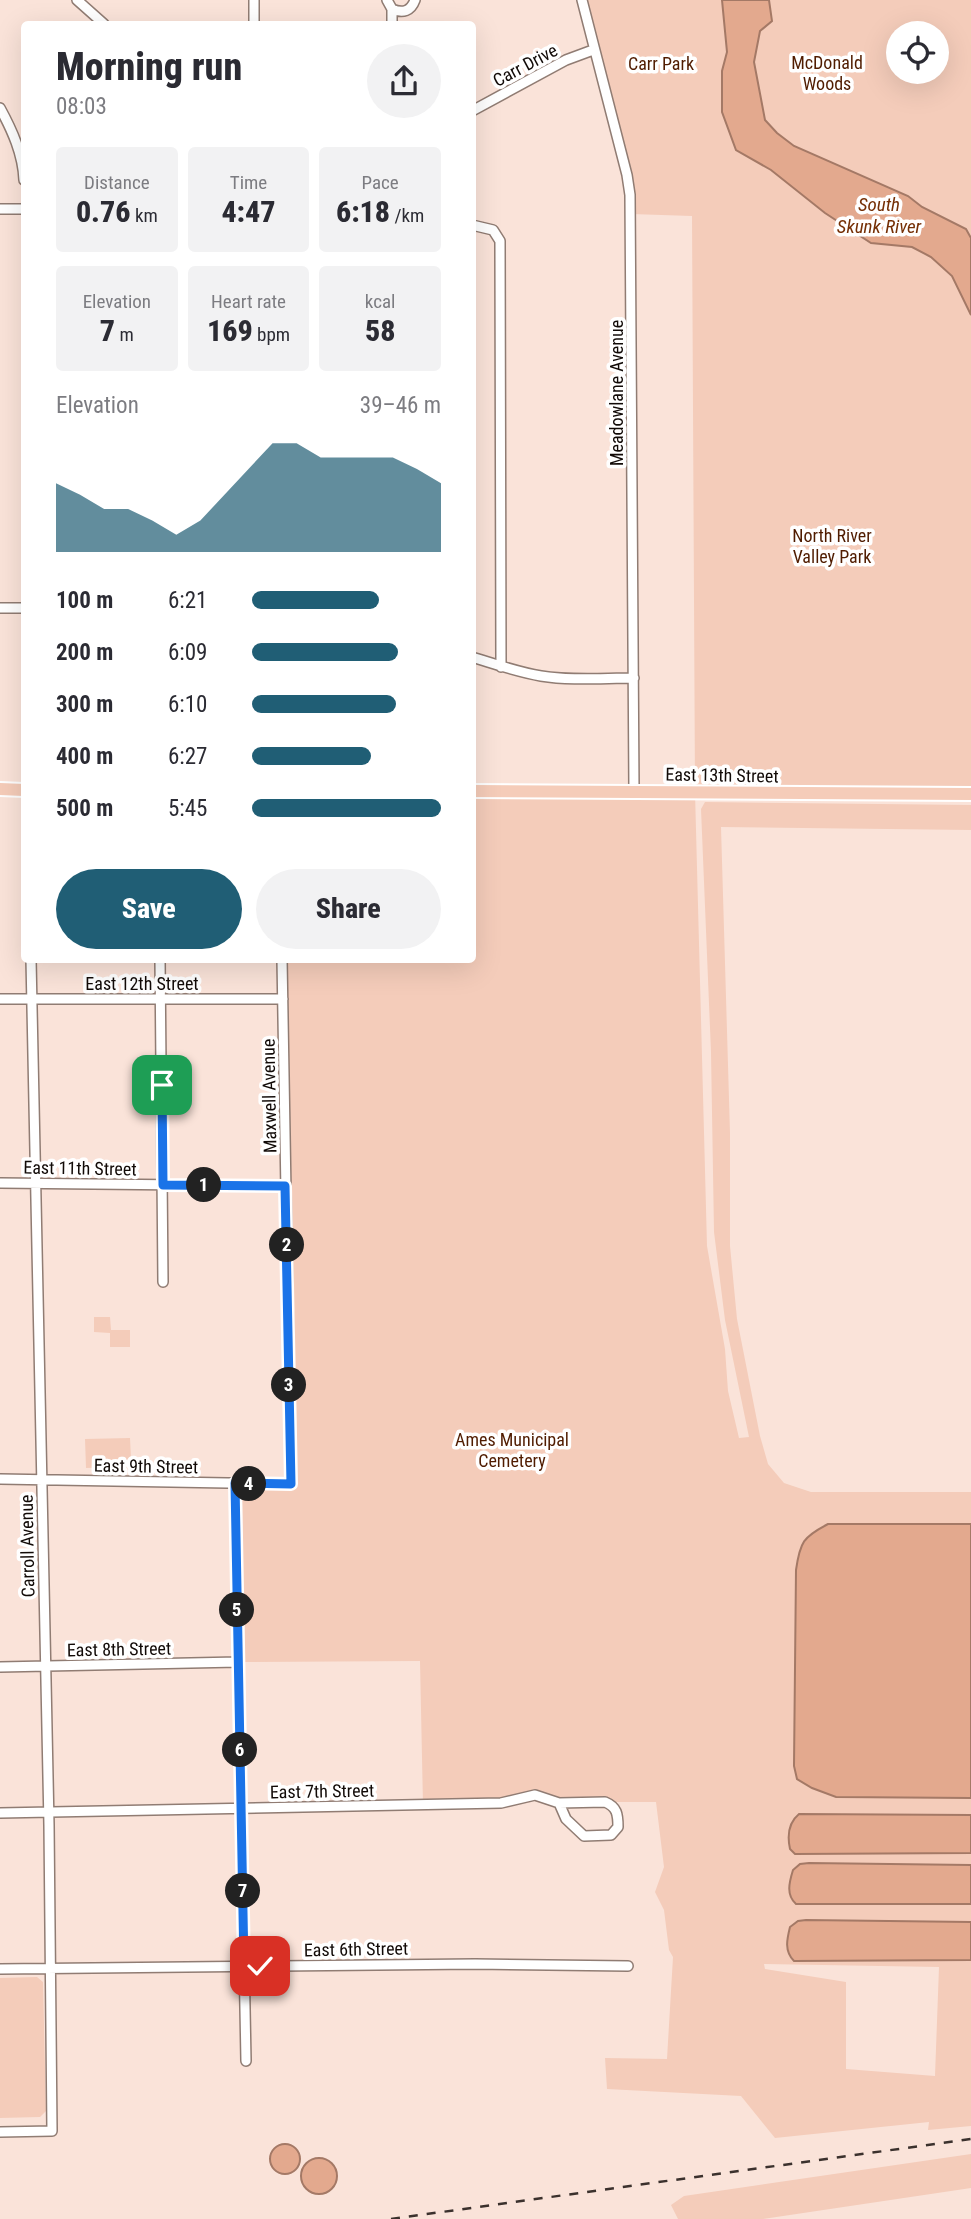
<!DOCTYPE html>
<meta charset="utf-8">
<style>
:root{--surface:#fff;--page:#f2f2f3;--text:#2b2b33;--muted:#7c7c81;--accent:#205e75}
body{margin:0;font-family:"Roboto Condensed",sans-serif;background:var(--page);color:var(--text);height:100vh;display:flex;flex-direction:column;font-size:26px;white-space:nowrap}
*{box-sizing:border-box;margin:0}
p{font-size:23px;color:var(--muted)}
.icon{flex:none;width:38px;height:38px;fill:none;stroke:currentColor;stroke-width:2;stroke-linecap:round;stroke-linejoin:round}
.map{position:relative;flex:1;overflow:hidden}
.sheet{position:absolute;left:21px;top:21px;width:455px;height:942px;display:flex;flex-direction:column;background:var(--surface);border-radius:7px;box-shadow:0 7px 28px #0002}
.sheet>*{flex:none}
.fabs{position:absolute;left:886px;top:21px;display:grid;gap:14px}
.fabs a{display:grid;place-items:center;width:63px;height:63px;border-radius:50%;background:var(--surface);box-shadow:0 7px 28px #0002;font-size:35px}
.pin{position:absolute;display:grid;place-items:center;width:60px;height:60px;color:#fff;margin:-30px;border-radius:14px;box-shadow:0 4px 10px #0006}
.km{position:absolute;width:35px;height:35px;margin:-18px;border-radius:50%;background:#222;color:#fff;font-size:19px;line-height:35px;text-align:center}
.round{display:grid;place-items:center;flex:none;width:74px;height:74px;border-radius:37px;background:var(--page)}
.head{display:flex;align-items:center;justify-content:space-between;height:119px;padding:0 35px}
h1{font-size:38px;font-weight:800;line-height:52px}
.metrics{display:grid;grid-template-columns:repeat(3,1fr);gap:10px;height:119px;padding:7px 35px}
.metrics div{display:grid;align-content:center;border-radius:7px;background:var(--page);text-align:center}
.metrics b{font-size:30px;font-weight:800}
.metrics small{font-size:19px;font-weight:400}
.metrics p{font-size:19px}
.chart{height:196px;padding:14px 35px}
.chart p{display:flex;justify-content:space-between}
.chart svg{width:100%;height:126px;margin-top:7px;fill:var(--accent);opacity:.7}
.button{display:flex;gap:14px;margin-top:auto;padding:14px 35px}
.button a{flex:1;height:80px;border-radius:42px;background:var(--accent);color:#fff;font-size:28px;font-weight:800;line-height:80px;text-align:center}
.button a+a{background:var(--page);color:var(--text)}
ul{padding:0 35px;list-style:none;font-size:23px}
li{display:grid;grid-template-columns:112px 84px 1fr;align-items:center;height:52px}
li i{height:18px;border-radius:9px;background:var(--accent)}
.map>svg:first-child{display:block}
</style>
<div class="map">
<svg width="971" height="2219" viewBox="0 0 971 2219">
<rect width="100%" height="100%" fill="#fae3d9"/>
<path fill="#f4ccba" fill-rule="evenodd" d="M582,0H722L727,52L722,71V112L736,150L771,170L825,213L871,243L912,247L931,257L952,276L971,315V794L695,792L707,1246L725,1349L728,1391L739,1438L749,1437L725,1320L714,1232L711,1052L701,809L705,802L971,805V830L721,827L730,1133V1246L737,1319L760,1436L768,1464L784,1483L811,1492H971V2126L928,2130L929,2122L775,2138L741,2096L607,2089L605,2058L667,2059L673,1957L669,1950L664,1910L655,1892L664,1867L656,1802H605L548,1798L423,1805L420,1661L238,1662L235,1483L291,1484L282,959H472L473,791H695L692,216L631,214L630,195ZM764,1964L939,1967L935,2076L846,2069V1982L765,1969Z
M769,0H971V238L966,229L922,207L908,196L794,146L777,133L765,120L754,63L760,31L772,21ZM898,33H936V72H898Z
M94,1317H110L111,1330H130V1347H110V1333L94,1332Z
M130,1438L131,1459L116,1467L86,1468L85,1439Z
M37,1977L43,1982L46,2111L40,2117L0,2118V1978Z
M971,2154V2188L763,2219H678L671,2205L684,2196Z"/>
<path fill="#e3a98e" stroke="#a47966" stroke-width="2" d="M722,0H769L772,21L760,31L754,62L765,120L777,133L794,146L908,196L922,207L966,229L971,238V315L952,276L931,257L912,247L871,243L825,213L771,170L736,150L722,112V71L727,52Z
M828,1524H971V1798L836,1797L812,1788L797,1779L794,1766L796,1570C800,1542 803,1537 828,1524Z
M799,1814L971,1815V1853L795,1854L790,1849C787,1835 788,1823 799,1814Z
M809,1863L971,1865V1904H796C786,1895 789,1883 793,1870L800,1864Z
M806,1920L971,1922V1960L794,1961C784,1951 787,1939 790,1927L798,1921Z
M270 2159a15 15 0 1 1 30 0a15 15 0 1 1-30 0Z
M301 2176a18 18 0 1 1 36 0a18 18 0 1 1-36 0Z"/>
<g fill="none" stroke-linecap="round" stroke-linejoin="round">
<defs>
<path id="minor" d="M77,0L104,24
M254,0V24
M387,0L392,9C403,14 411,11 415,0
M582,0L627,175L630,195L634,791
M392,24V9
M0,108C12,130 23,154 24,180
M472,111L566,60L593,50
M0,209H24
M472,225L493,230L500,241L501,667
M0,608H24
M472,657C495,664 517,672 541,676C571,681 603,678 634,678
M160,959L163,1282
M0,999H283
M0,1183L285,1186
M0,1479L291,1484L282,959
M235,1483L246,2061
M0,1667L238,1662
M0,1813L501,1803L535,1795L559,1803L605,1802C617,1807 618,1814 618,1827L611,1835L584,1836L566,1819L559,1803
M0,1969L475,1964L628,1966
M0,2132L52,2131L49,1825L31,959"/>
<path id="major" d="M0,789L24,790
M472,791L971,794"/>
</defs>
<use href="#minor" stroke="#907c73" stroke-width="12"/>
<use href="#major" stroke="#fff" stroke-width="16"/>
<use href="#minor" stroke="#fff" stroke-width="9"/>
<use href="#major" stroke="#f5ccb9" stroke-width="12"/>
<path stroke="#3b312d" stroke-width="2.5" stroke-dasharray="9 9" stroke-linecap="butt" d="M391,2219L971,2139"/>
</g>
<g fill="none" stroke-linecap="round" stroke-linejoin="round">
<defs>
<path id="route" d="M162,1085L163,1185L285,1186L291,1484L235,1483L244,1966H260"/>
</defs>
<use href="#route" stroke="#fff" stroke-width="14"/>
<use href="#route" stroke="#1a73e8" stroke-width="9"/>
</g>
<g text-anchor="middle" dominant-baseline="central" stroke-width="7" stroke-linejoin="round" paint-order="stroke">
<g font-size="18" fill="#501c00" stroke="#fff">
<text x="827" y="62">McDonald<tspan x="827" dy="21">Woods</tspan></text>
<text x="661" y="63">Carr Park</text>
<text x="832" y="535">North River<tspan x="832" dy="21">Valley Park</tspan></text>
<text x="512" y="1439">Ames Municipal<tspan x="512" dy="21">Cemetery</tspan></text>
</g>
<g font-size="18" fill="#110a07" stroke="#fff">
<text transform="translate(525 65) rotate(-28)">Carr Drive</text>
<text transform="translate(616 393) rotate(-90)">Meadowlane Avenue</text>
<text transform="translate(722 775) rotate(1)">East 13th Street</text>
<text x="142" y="983">East 12th Street</text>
<text transform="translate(269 1096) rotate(-91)">Maxwell Avenue</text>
<text transform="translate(80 1168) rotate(1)">East 11th Street</text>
<text transform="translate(146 1466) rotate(1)">East 9th Street</text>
<text transform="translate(27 1546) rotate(-91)">Carroll Avenue</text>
<text transform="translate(119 1649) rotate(-1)">East 8th Street</text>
<text transform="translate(322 1791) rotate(-1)">East 7th Street</text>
<text transform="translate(356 1949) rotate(-1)">East 6th Street</text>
</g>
<g font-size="19" font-style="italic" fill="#752f05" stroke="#fff">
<text x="879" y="204">South<tspan x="879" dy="22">Skunk River</tspan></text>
</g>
</g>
</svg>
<div class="fabs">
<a><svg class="icon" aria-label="locate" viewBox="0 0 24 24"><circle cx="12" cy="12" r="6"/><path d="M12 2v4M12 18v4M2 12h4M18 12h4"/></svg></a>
</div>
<div class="pin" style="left:162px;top:1085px;background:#1e9e55"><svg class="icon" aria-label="arrive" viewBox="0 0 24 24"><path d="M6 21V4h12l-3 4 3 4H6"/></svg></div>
<div class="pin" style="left:260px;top:1966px;background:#d93025"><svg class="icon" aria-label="check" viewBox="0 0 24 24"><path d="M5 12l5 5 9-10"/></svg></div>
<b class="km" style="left:204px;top:1185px">1</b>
<b class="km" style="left:287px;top:1245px">2</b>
<b class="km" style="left:289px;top:1385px">3</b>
<b class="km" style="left:249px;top:1484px">4</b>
<b class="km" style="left:237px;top:1610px">5</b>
<b class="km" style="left:240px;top:1750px">6</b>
<b class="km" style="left:243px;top:1891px">7</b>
<section class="sheet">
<div class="head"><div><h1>Morning run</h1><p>08:03</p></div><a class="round"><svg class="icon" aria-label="share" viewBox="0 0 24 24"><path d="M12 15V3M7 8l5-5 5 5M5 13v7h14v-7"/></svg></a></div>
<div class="metrics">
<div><p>Distance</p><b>0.76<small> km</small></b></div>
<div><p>Time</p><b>4:47</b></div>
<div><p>Pace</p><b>6:18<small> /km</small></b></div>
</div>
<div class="metrics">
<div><p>Elevation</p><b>7<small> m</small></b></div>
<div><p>Heart rate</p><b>169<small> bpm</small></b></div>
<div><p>kcal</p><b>58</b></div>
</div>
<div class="chart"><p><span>Elevation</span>39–46 m</p>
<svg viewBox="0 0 160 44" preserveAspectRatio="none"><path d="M0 44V20L10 24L20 29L30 29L40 33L50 38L60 33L70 24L80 15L90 6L100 6L110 11L120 11L130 11L140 11L150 15L160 20V44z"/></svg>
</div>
<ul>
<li><b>100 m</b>6:21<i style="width:67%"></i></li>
<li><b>200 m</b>6:09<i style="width:77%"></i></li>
<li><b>300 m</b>6:10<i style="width:76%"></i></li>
<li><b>400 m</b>6:27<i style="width:63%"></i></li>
<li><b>500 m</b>5:45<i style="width:100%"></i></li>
</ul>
<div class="button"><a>Save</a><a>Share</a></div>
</section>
</div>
